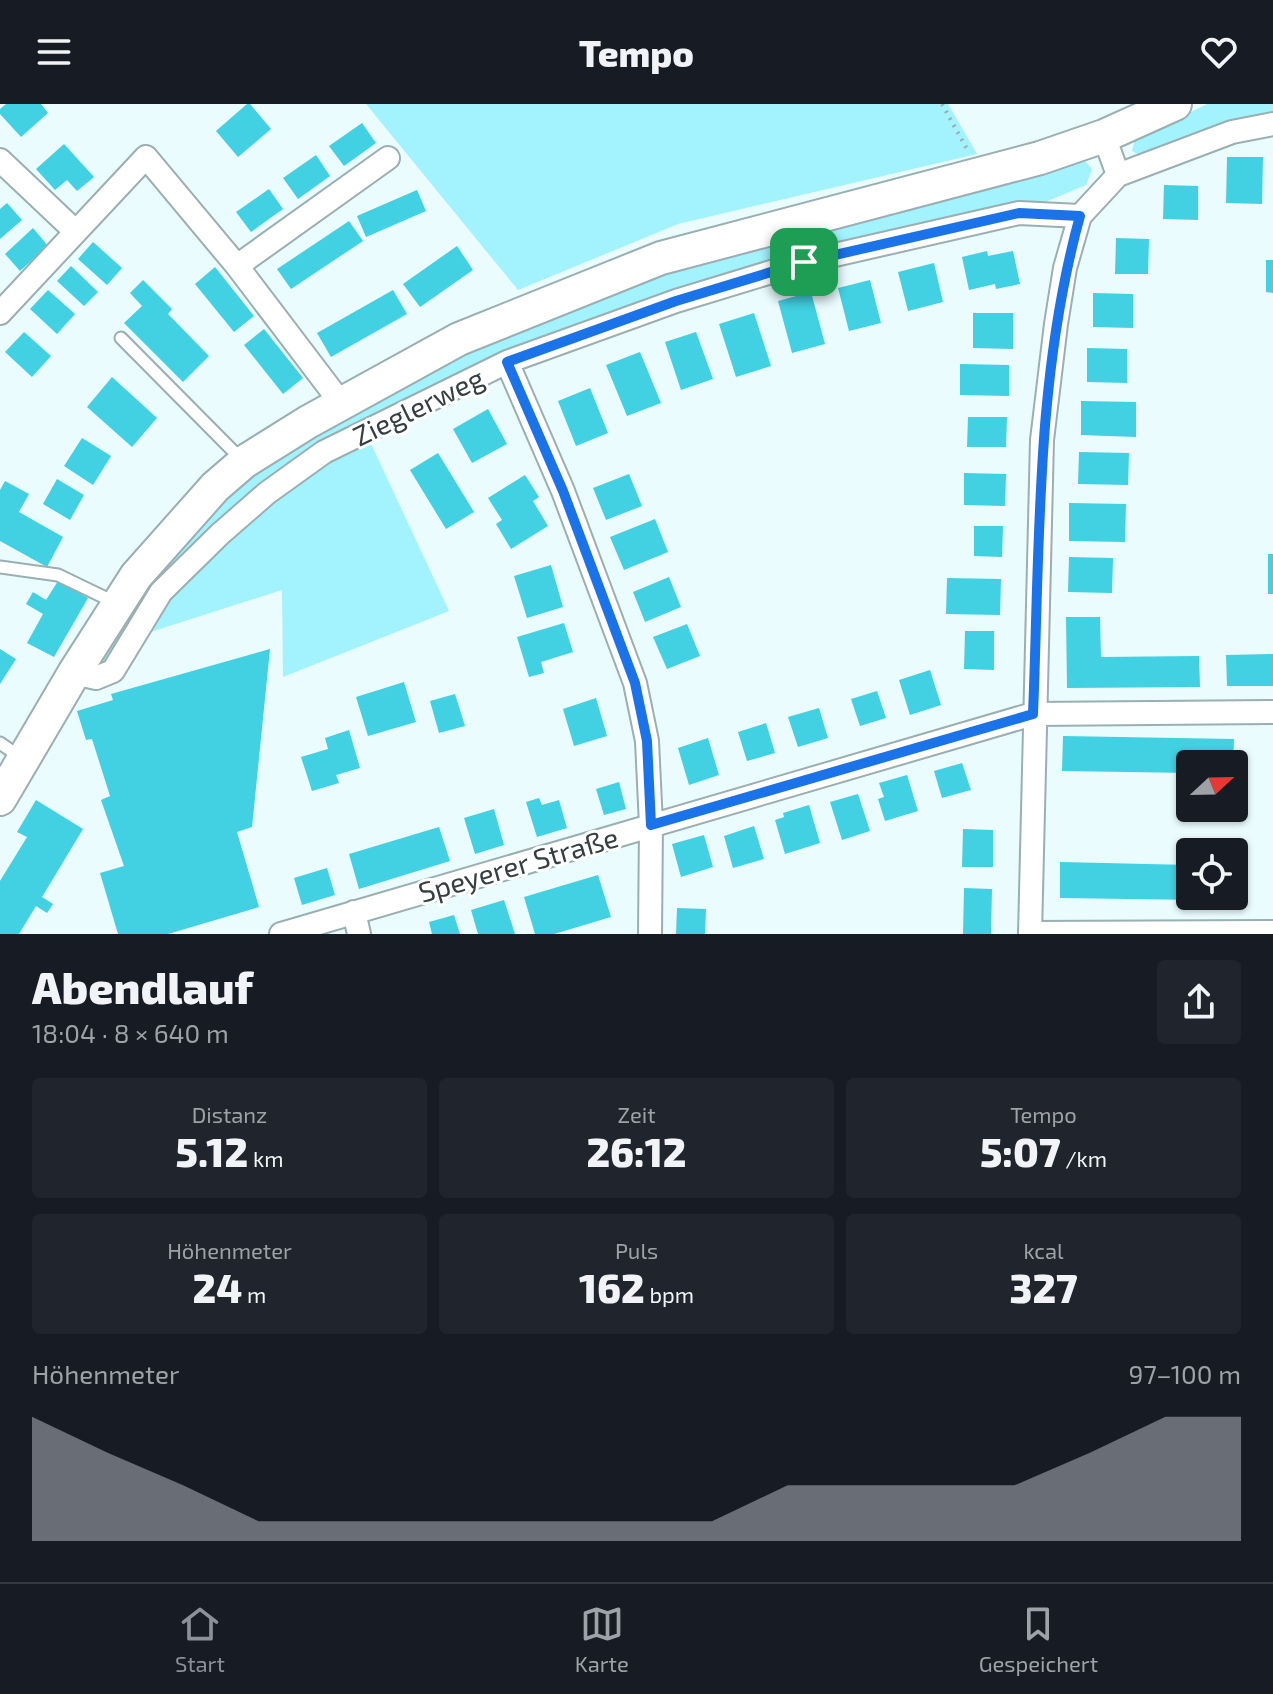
<!DOCTYPE html>
<html lang="de">
<meta charset="utf-8">
<style>
:root{--surface:#171b24;--page:#20242c;--text:#f1f3f6;--muted:#9ea1a6;--line:#363941;--accent:#8c9099}
body{margin:0;font-family:"Exo 2",sans-serif;background:var(--page);color:var(--text);height:100vh;display:flex;flex-direction:column;font-size:30px;white-space:nowrap}
*{box-sizing:border-box;margin:0}
p{font-size:26px;color:var(--muted)}
.icon{flex:none;width:44px;height:44px;fill:none;stroke:currentColor;stroke-width:2;stroke-linecap:round;stroke-linejoin:round}
.map{position:relative;height:830px;overflow:hidden}
.sheet{display:flex;flex-direction:column;background:var(--surface);flex:1}
.sheet>*{flex:none}
.needle{width:52px;rotate:68deg}
.controls{position:absolute;left:1176px;top:646px;display:grid;gap:16px}
.controls a{display:grid;place-items:center;width:72px;height:72px;border-radius:8px;background:var(--surface);box-shadow:0 2px 6px #0004;font-size:40px}
.pin{position:absolute;display:grid;place-items:center;width:68px;height:68px;color:#fff;margin:-34px;border-radius:16px;box-shadow:0 4px 12px #0006}
.round{display:grid;place-items:center;flex:none;width:84px;height:84px;border-radius:8px;background:var(--page)}
.headline{display:flex;align-items:center;justify-content:space-between;height:136px;padding:0 32px}
h1{font-size:44px;font-weight:800;line-height:60px}
.metrics{display:grid;grid-template-columns:repeat(3,1fr);gap:12px;height:136px;padding:8px 32px}
.metrics div{display:grid;align-content:center;border-radius:8px;background:var(--page);text-align:center}
.metrics b{font-size:40px;font-weight:800}
.metrics small{font-size:22px;font-weight:400}
.metrics p{font-size:22px}
.chart{height:224px;padding:16px 32px}
.chart p{display:flex;justify-content:space-between}
.chart svg{width:100%;height:144px;margin-top:8px;fill:var(--accent);opacity:.7}
header{display:flex;justify-content:space-between;align-items:center;height:104px;padding:0 32px;background:var(--surface);font-size:36px;font-weight:800}
.menu{display:flex;justify-content:space-around;align-items:center;height:112px;border-top:2px solid var(--line);background:var(--surface);font-size:22px;color:var(--muted)}
.menu a{display:grid;justify-items:center;gap:4px}
.menu .on{color:var(--accent)}
.map>svg:first-child{display:block}
</style>
<header><svg class="icon" aria-label="menu" viewBox="0 0 24 24"><path d="M4 6h16M4 12h16M4 18h16"/></svg>Tempo<svg class="icon" aria-label="heart" viewBox="0 0 24 24"><path d="M12 20l-8-8c-3-5 5-10 8-4 3-6 11-1 8 4z"/></svg></header>
<div class="map">
<svg width="1273" height="830" viewBox="0 0 1273 830">
<rect width="100%" height="100%" fill="#eafcfe"/>
<path fill="#a2f3fe" d="M366,0H948L977,50L678,120L518,186Z
M1207,0H1273V11C1223,20 1190,31 1145,54L1132,47L1135,36Z
M1085,57L1092,65L1086,81L1019,109L676,197L366,329L449,507L283,573L282,486L135,533L113,567L74,569L215,383L341,299L661,154L980,72Z"/>
<path fill="#41d1e2" d="M6,0H41L48,9L21,33L0,10V5Z
M247,0H250L271,25L238,53L216,27Z
M362,19L376,39L344,62L329,42Z
M64,40L94,73L77,87L67,76L55,86L36,65Z
M316,51L330,72L298,95L283,74Z
M1227,53H1263L1262,100L1226,99Z
M1164,81L1198,82V116L1163,115Z
M269,85L283,105L251,128L236,108Z
M417,86L426,107L366,133L357,112Z
M7,99L22,116L0,135V105Z
M349,117L363,137L291,185L277,165Z
M33,124L48,142L20,167L5,150Z
M1116,134L1149,135L1148,170H1115Z
M93,138L122,164L107,181L78,155Z
M457,142L473,166L420,203L403,180Z
M987,147L988,152L1013,147L1020,180L996,185L995,180L969,186L962,153Z
M1266,156H1273V189L1266,188Z
M934,159L943,198L908,207L898,168Z
M71,162L98,188L84,202L57,177Z
M215,163L254,212L234,228L195,180Z
M143,176L172,205L168,210L209,252L183,278L124,219L142,202L130,189Z
M870,176L881,219L849,227L838,184Z
M48,186L75,210L57,230L30,205Z
M393,186L407,210L331,253L317,229Z
M811,188L825,240L792,249L778,197Z
M1093,189L1133,190V224L1093,223Z
M754,209L771,262L736,273L719,220Z
M973,209H1013V245L973,244Z
M264,225L303,274L283,290L244,241Z
M24,228L51,252L32,273L5,248Z
M696,228L713,275L681,286L665,238Z
M1087,244L1127,245V279L1087,278Z
M640,248L661,299L627,312L606,261Z
M960,260L1009,261V292L960,291Z
M112,273L157,314L132,343L87,303Z
M590,284L608,329L576,342L558,297Z
M1081,297L1136,298V333L1081,331Z
M488,305L507,340L472,359L453,325Z
M968,313H1007L1006,343H967Z
M82,334L111,352L93,381L64,362Z
M1079,348L1129,349L1128,381L1078,380Z
M438,349L474,408L446,425L410,366Z
M964,369L1006,370L1005,402L964,401Z
M629,370L642,402L606,416L593,384Z
M525,371L539,393L533,397L548,422L511,445L496,420L502,416L488,394Z
M57,375L84,391L70,416L43,400Z
M5,377L29,390L19,408L63,433L47,463L0,437V386Z
M1069,399L1126,400L1125,438L1069,437Z
M655,415L668,448L624,466L610,433Z
M974,422H1003L1002,453L974,452Z
M1268,450H1273V490H1268Z
M1069,453L1113,454L1112,489L1068,488Z
M551,461L563,503L527,514L514,472Z
M669,473L681,503L645,518L633,488Z
M947,474L1001,475L1000,511L946,510Z
M58,477L88,494L54,553L27,539L43,510L26,500L33,488L46,496Z
M1066,513H1100L1101,553L1199,552L1200,583L1067,584Z
M564,519L573,548L541,558L544,569L529,573L517,533Z
M687,520L700,552L667,565L653,533Z
M965,527H994V566L964,565Z
M0,545L16,555L0,580Z
M270,545L252,723L237,728L259,803L168,830H118L100,769L124,762L101,696L110,692L92,635L86,636L77,607L113,596L111,590Z
M1273,550V582H1227L1226,551Z
M930,566L941,601L910,611L899,576Z
M404,578L416,618L368,632L356,593Z
M877,587L886,614L860,622L851,595Z
M455,590L465,622L439,629L430,597Z
M596,594L607,632L574,642L563,605Z
M819,604L828,634L798,643L788,613Z
M766,619L775,649L747,657L738,628Z
M349,626L360,664L336,671L339,679L312,687L301,653L328,645L325,634Z
M1063,632L1234,635L1233,660H1190V669L1062,667Z
M708,634L719,671L689,681L678,644Z
M962,659L971,686L942,694L934,667Z
M907,671L918,707L885,717L878,695L884,693L879,679Z
M619,678L626,705L604,711L596,685Z
M858,690L870,727L842,736L830,698Z
M539,694L542,701L559,696L567,724L537,733L526,698Z
M36,696L83,725L42,793L53,800L47,809L36,802L19,830H0V777L27,733L17,728Z
M809,701L820,739L785,750L775,716L784,713L783,709Z
M494,705L504,741L475,750L464,714Z
M754,722L764,755L733,764L724,732Z
M439,723L450,757L359,785L349,750Z
M963,725L993,726V763H962Z
M704,731L713,763L681,773L672,740Z
M1060,758L1190,761V792H1198V796L1060,794Z
M327,764L335,791L302,801L294,774Z
M598,771L611,813L554,830H535L524,793Z
M964,784L992,785L991,830H963Z
M504,796L515,830H478L471,806Z
M677,804L706,805L705,830H676Z
M454,811L460,830H432L429,818Z"/>
<g fill="none" stroke-linecap="round" stroke-linejoin="round">
<defs>
<path id="lane" d="M121,234L241,355
M0,463L58,471L114,498
M0,639L20,653"/>
<path id="street" d="M1104,32L1118,71
M0,56L75,127
M237,162L388,54
M0,209L146,53L237,162L341,299
M507,258L563,387L635,579L647,637L651,721L650,830
M74,569L96,574L113,567L161,488L220,430L267,389L324,348L507,258L676,197L804,158L1019,109L1080,112
M354,808L359,830
M1030,829L1273,828
M281,830L1033,610L1273,608
M1030,830L1042,336L1056,220L1065,164L1080,112L1118,71L1232,28L1273,20"/>
<path id="secondary" d="M0,695L74,569L136,472L215,383L244,358L308,318L459,235L661,154L1040,54L1104,32L1175,0"/>
</defs>
<use href="#lane" stroke="#9aafb2" stroke-width="15"/>
<use href="#street" stroke="#9aafb2" stroke-width="26"/>
<use href="#secondary" stroke="#9aafb2" stroke-width="36"/>
<path stroke="#9fadaf" stroke-width="4" stroke-dasharray="2 6" stroke-linecap="butt" d="M942,0L968,47"/>
<use href="#lane" stroke="#fff" stroke-width="11"/>
<use href="#street" stroke="#fff" stroke-width="22"/>
<use href="#secondary" stroke="#fff" stroke-width="32"/>
</g>
<g fill="none" stroke-linecap="round" stroke-linejoin="round">
<defs>
<path id="route" d="M1019,109L1080,112C1035,275 1040,443 1033,610L651,721L647,637L635,579L563,387L507,258L676,197L804,158Z"/>
</defs>
<use href="#route" stroke="#fff" stroke-width="16"/>
<use href="#route" stroke="#1a73e8" stroke-width="10"/>
</g>
<g text-anchor="middle" dominant-baseline="central" stroke-width="6" stroke-linejoin="round" paint-order="stroke">
<g font-size="28" fill="#353e40" stroke="#fff">
<text transform="translate(418 302) rotate(-26)">Zieglerweg</text>
<text transform="translate(518 760) rotate(-16)">Speyerer Straße</text>
</g>
</g>
</svg>
<div class="controls">
<a><svg class="needle" viewBox="-14 -14 28 28"><path d="M0-13l5 13h-10z" fill="#e53935"/><path d="M0 13l5-13h-10z" fill="#9ea1a6"/></svg></a>
<a><svg class="icon" aria-label="locate" viewBox="0 0 24 24"><circle cx="12" cy="12" r="6"/><path d="M12 2v4M12 18v4M2 12h4M18 12h4"/></svg></a>
</div>
<div class="pin" style="left:804px;top:158px;background:#1e9e55"><svg class="icon" aria-label="arrive" viewBox="0 0 24 24"><path d="M6 21V4h12l-3 4 3 4H6"/></svg></div>
</div>
<section class="sheet">
<div class="headline"><div><h1>Abendlauf</h1><p>18:04 · 8 × 640 m</p></div><a class="round"><svg class="icon" aria-label="share" viewBox="0 0 24 24"><path d="M12 15V3M7 8l5-5 5 5M5 13v7h14v-7"/></svg></a></div>
<div class="metrics">
<div><p>Distanz</p><b>5.12<small> km</small></b></div>
<div><p>Zeit</p><b>26:12</b></div>
<div><p>Tempo</p><b>5:07<small> /km</small></b></div>
</div>
<div class="metrics">
<div><p>Höhenmeter</p><b>24<small> m</small></b></div>
<div><p>Puls</p><b>162<small> bpm</small></b></div>
<div><p>kcal</p><b>327</b></div>
</div>
<div class="chart"><p><span>Höhenmeter</span>97–100 m</p>
<svg viewBox="0 0 160 44" preserveAspectRatio="none"><path d="M0 44V6L10 17L20 27L30 38L40 38L50 38L60 38L70 38L80 38L90 38L100 27L110 27L120 27L130 27L140 17L150 6L160 6V44z"/></svg>
</div>
</section>
<nav class="menu">
<a class="on"><svg class="icon" aria-label="home" viewBox="0 0 24 24"><path d="M3 11l9-7 9 7M6 9v11h12V9"/></svg>Start</a>
<a><svg class="icon" aria-label="map" viewBox="0 0 24 24"><path d="M3 6l6-2 6 2 6-2v14l-6 2-6-2-6 2zM9 4v14M15 6v14"/></svg>Karte</a>
<a><svg class="icon" aria-label="saved" viewBox="0 0 24 24"><path d="M7 4h10v16l-5-4-5 4z"/></svg>Gespeichert</a>
</nav>
